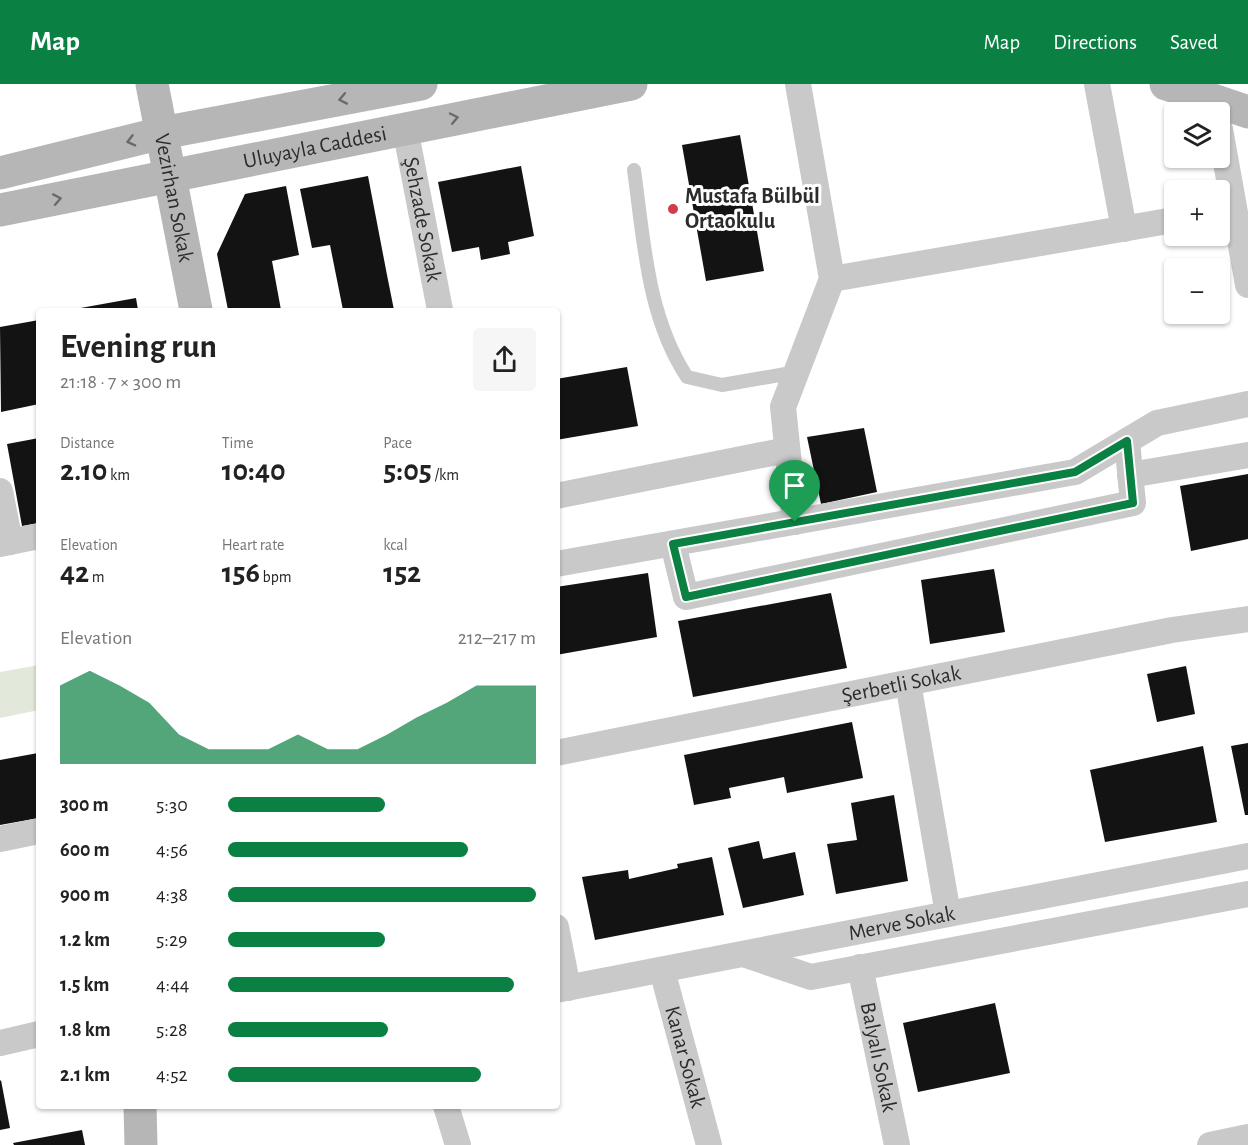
<!DOCTYPE html>
<meta charset="utf-8">
<style>
:root{--surface:#fff;--page:#f6f6f6;--text:#222;--muted:#767676;--accent:#0b8043}
body{margin:0;font-family:"Alegreya Sans",sans-serif;background:var(--page);color:var(--text);height:100vh;display:flex;flex-direction:column;font-size:22px;white-space:nowrap}
*{box-sizing:border-box;margin:0}
p{font-size:20px;color:var(--muted)}
.icon{flex:none;width:33px;height:33px;fill:none;stroke:currentColor;stroke-width:2;stroke-linecap:round;stroke-linejoin:round}
.map{position:relative;flex:1;overflow:hidden}
.panel{position:absolute;left:36px;top:224px;width:524px;height:801px;display:flex;flex-direction:column;background:var(--surface);border-radius:6px;box-shadow:0 2px 4px #0004}
.panel>*{flex:none}
.fabs{position:absolute;left:1164px;top:18px;display:grid;gap:12px}
.fabs a{display:grid;place-items:center;width:66px;height:66px;border-radius:6px;background:var(--surface);box-shadow:0 2px 4px #0004;font-size:30px}
.pin{position:absolute;display:grid;place-items:center;width:51px;height:51px;color:#fff;margin:-62px -26px;border-radius:50% 50% 50% 0;rotate:-45deg;box-shadow:0 0 6px #0007}
.pin .icon{rotate:45deg}
.round{display:grid;place-items:center;flex:none;width:63px;height:63px;border-radius:6px;background:var(--page)}
.headline{display:flex;align-items:center;justify-content:space-between;height:102px;padding:0 24px}
h1{font-size:33px;font-weight:700;line-height:45px}
.figures{display:grid;grid-template-columns:repeat(3,1fr);gap:9px;height:102px;padding:6px 24px}
.figures div{display:grid;align-content:center}
.figures b{font-size:30px;font-weight:700}
.figures small{font-size:16px;font-weight:400}
.figures p{font-size:16px}
.chart{height:168px;padding:12px 24px}
.chart p{display:flex;justify-content:space-between}
.chart svg{width:100%;height:108px;margin-top:6px;fill:var(--accent);opacity:.7}
ul{padding:0 24px;list-style:none;font-size:20px}
li{display:grid;grid-template-columns:96px 72px 1fr;align-items:center;height:45px}
li i{height:15px;border-radius:8px;background:var(--accent)}
header{display:flex;align-items:center;gap:36px;box-sizing:border-box;height:84px;padding:0 30px;background:var(--accent);color:#fff}
header strong{font-size:28px}
nav{display:flex;gap:33px;margin-inline-start:auto;font-size:21px}
.map>svg:first-child{display:block}
</style>
<header>
<strong>Map</strong>
<nav><a>Map</a><a>Directions</a><a>Saved</a></nav>
</header>
<div class="map">
<svg width="1248" height="1061" viewBox="0 0 1248 1061">
<rect width="100%" height="100%" fill="#fff"/>
<path fill="#e2e8da" d="M39,581V626L0,634V588Z"/>
<path fill="#131313" d="M740,51L764,187L706,197L682,61Z
M521,82L534,152L508,158L510,170L481,176L479,163L452,168L438,98Z
M368,92L387,191L394,226H343L330,161L312,164L300,105Z
M286,102L299,171L272,177L281,226H228L217,170L245,110Z
M136,214L138,226H75V225Z
M39,236V320L1,328L0,243Z
M627,283L638,342L556,356V295Z
M864,344L877,408L821,420L807,353Z
M39,354V439L22,442L7,360Z
M1248,390V455L1191,467L1180,402Z
M994,485L1005,548L930,560L921,496Z
M648,489L657,553L556,571V503Z
M831,509L847,584L693,613L678,537Z
M1186,582L1195,630L1157,638L1147,590Z
M852,638L863,694L787,709L784,693L729,704L731,714L694,721L684,671Z
M1248,659V731H1245L1231,662Z
M1203,662L1217,738L1105,758L1090,686Z
M38,669L39,734L0,741V676Z
M894,711L908,797L836,810L827,760L857,756L851,719Z
M759,757L763,775L795,768L804,811L743,824L728,764Z
M712,773L724,831L595,856L582,793L628,786L629,795L678,784L677,780Z
M995,919L1010,989L918,1008L903,939Z
M1,996L10,1044L0,1046V997Z
M82,1046L85,1061H14L13,1059Z"/>
<g fill="none" stroke-linecap="round" stroke-linejoin="round">
<path stroke="#c9c9c9" stroke-width="14" d="M634,86C644,157 647,232 687,293L722,301L797,288"/>
<g stroke="#c9c9c9" stroke-width="26">
<path d="M1097,0L1124,145"/>
<path id="s1" d="M405,44L440,226"/>
<path d="M1220,45L1248,201"/>
<path d="M832,195L1174,136"/>
<path d="M1130,391L1248,371"/>
<path d="M0,407L10,458"/>
<path d="M556,412L787,366"/>
<path d="M795,438L783,323L832,195L798,0"/>
<path d="M0,460L39,452"/>
<path d="M673,460L686,513L1133,419L1127,357"/>
<path d="M556,480L1075,388L1157,339L1248,320"/>
<path d="M908,599L948,830"/>
<path id="s2" d="M556,669L1172,546L1248,535"/>
<path d="M0,755L39,747"/>
<path d="M556,843L568,904"/>
<path d="M746,871L811,893L1248,810"/>
<path id="s3" d="M860,883L897,1061"/>
<path id="s4" d="M662,886L709,1061"/>
<path id="s5" d="M556,906L1248,772"/>
<path d="M0,959L39,950"/>
<path d="M446,1022L458,1061"/>
<path d="M1210,1061L1248,1053"/>
</g>
<g stroke="#b6b6b6" stroke-width="33">
<path id="s6" d="M152,0L196,226"/>
<path d="M1166,0L1248,28"/>
<path d="M0,89L162,49L421,0"/>
<path id="s7" d="M0,126L631,0"/>
<path d="M140,1022L141,1061"/>
</g>
</g>
<defs><path id="oneway-chevron" d="M-2-3.5L2.5 0L-2 3.5" fill="none" stroke-width="1.6" stroke-linecap="round" stroke-linejoin="round" transform="scale(1.5)"/></defs>
<g stroke="#6a6a6a">
<use href="#oneway-chevron" transform="translate(343 15) rotate(169)"/>
<use href="#oneway-chevron" transform="translate(454 34) rotate(-12)"/>
<use href="#oneway-chevron" transform="translate(131 57) rotate(166)"/>
<use href="#oneway-chevron" transform="translate(57 115) rotate(-11)"/>
</g>
<g fill="none" stroke-linecap="round" stroke-linejoin="round">
<defs>
<path id="route" d="M1127,357L1133,419L686,513L673,460L1075,388Z"/>
</defs>
<use href="#route" stroke="#fff" stroke-width="12"/>
<use href="#route" stroke="#0b8043" stroke-width="8"/>
</g>
<circle fill="#d53c4b" stroke="#fff" stroke-width="2" cx="673" cy="125" r="6"/>
<g text-anchor="middle" dominant-baseline="central" stroke-width="6" stroke-linejoin="round" paint-order="stroke">
<g font-size="22" fill="#2c2c2c" stroke="#fff">
<text stroke="none"><textPath href="#s7" startOffset="321">Uluyayla Caddesi</textPath></text>
<text stroke="none"><textPath href="#s6" startOffset="116">Vezirhan Sokak</textPath></text>
<text stroke="none"><textPath href="#s1" startOffset="93">Şehzade Sokak</textPath></text>
<text stroke="none"><textPath href="#s2" startOffset="352">Şerbetli Sokak</textPath></text>
<text stroke="none"><textPath href="#s5" startOffset="352">Merve Sokak</textPath></text>
<text stroke="none"><textPath href="#s3" startOffset="92">Balyalı Sokak</textPath></text>
<text stroke="none"><textPath href="#s4" startOffset="90">Kanar Sokak</textPath></text>
</g>
<g font-size="22" font-weight="bold" fill="#2c2c2c" stroke="#fff" text-anchor="start">
<text x="685" y="112">Mustafa Bülbül<tspan x="685" dy="25">Ortaokulu</tspan></text>
</g>
</g>
</svg>
<div class="fabs">
<a><svg class="icon" aria-label="layers" viewBox="0 0 24 24"><path d="M12 4l9 5-9 5-9-5zM3 14l9 5 9-5"/></svg></a>
<a>+</a>
<a>−</a>
</div>
<div class="pin" style="left:795px;top:438px;background:#1e9e55"><svg class="icon" aria-label="arrive" viewBox="0 0 24 24"><path d="M6 21V4h12l-3 4 3 4H6"/></svg></div>
<section class="panel">
<div class="headline"><div><h1>Evening run</h1><p>21:18 · 7 × 300 m</p></div><a class="round"><svg class="icon" aria-label="share" viewBox="0 0 24 24"><path d="M12 15V3M7 8l5-5 5 5M5 13v7h14v-7"/></svg></a></div>
<div class="figures">
<div><p>Distance</p><b>2.10<small> km</small></b></div>
<div><p>Time</p><b>10:40</b></div>
<div><p>Pace</p><b>5:05<small> /km</small></b></div>
</div>
<div class="figures">
<div><p>Elevation</p><b>42<small> m</small></b></div>
<div><p>Heart rate</p><b>156<small> bpm</small></b></div>
<div><p>kcal</p><b>152</b></div>
</div>
<div class="chart"><p><span>Elevation</span>212–217 m</p>
<svg viewBox="0 0 160 44" preserveAspectRatio="none"><path d="M0 44V12L10 6L20 12L30 19L40 32L50 38L60 38L70 38L80 32L90 38L100 38L110 32L120 25L130 19L140 12L150 12L160 12V44z"/></svg>
</div>
<ul>
<li><b>300 m</b>5:30<i style="width:51%"></i></li>
<li><b>600 m</b>4:56<i style="width:78%"></i></li>
<li><b>900 m</b>4:38<i style="width:100%"></i></li>
<li><b>1.2 km</b>5:29<i style="width:51%"></i></li>
<li><b>1.5 km</b>4:44<i style="width:93%"></i></li>
<li><b>1.8 km</b>5:28<i style="width:52%"></i></li>
<li><b>2.1 km</b>4:52<i style="width:82%"></i></li>
</ul>
</section>
</div>
